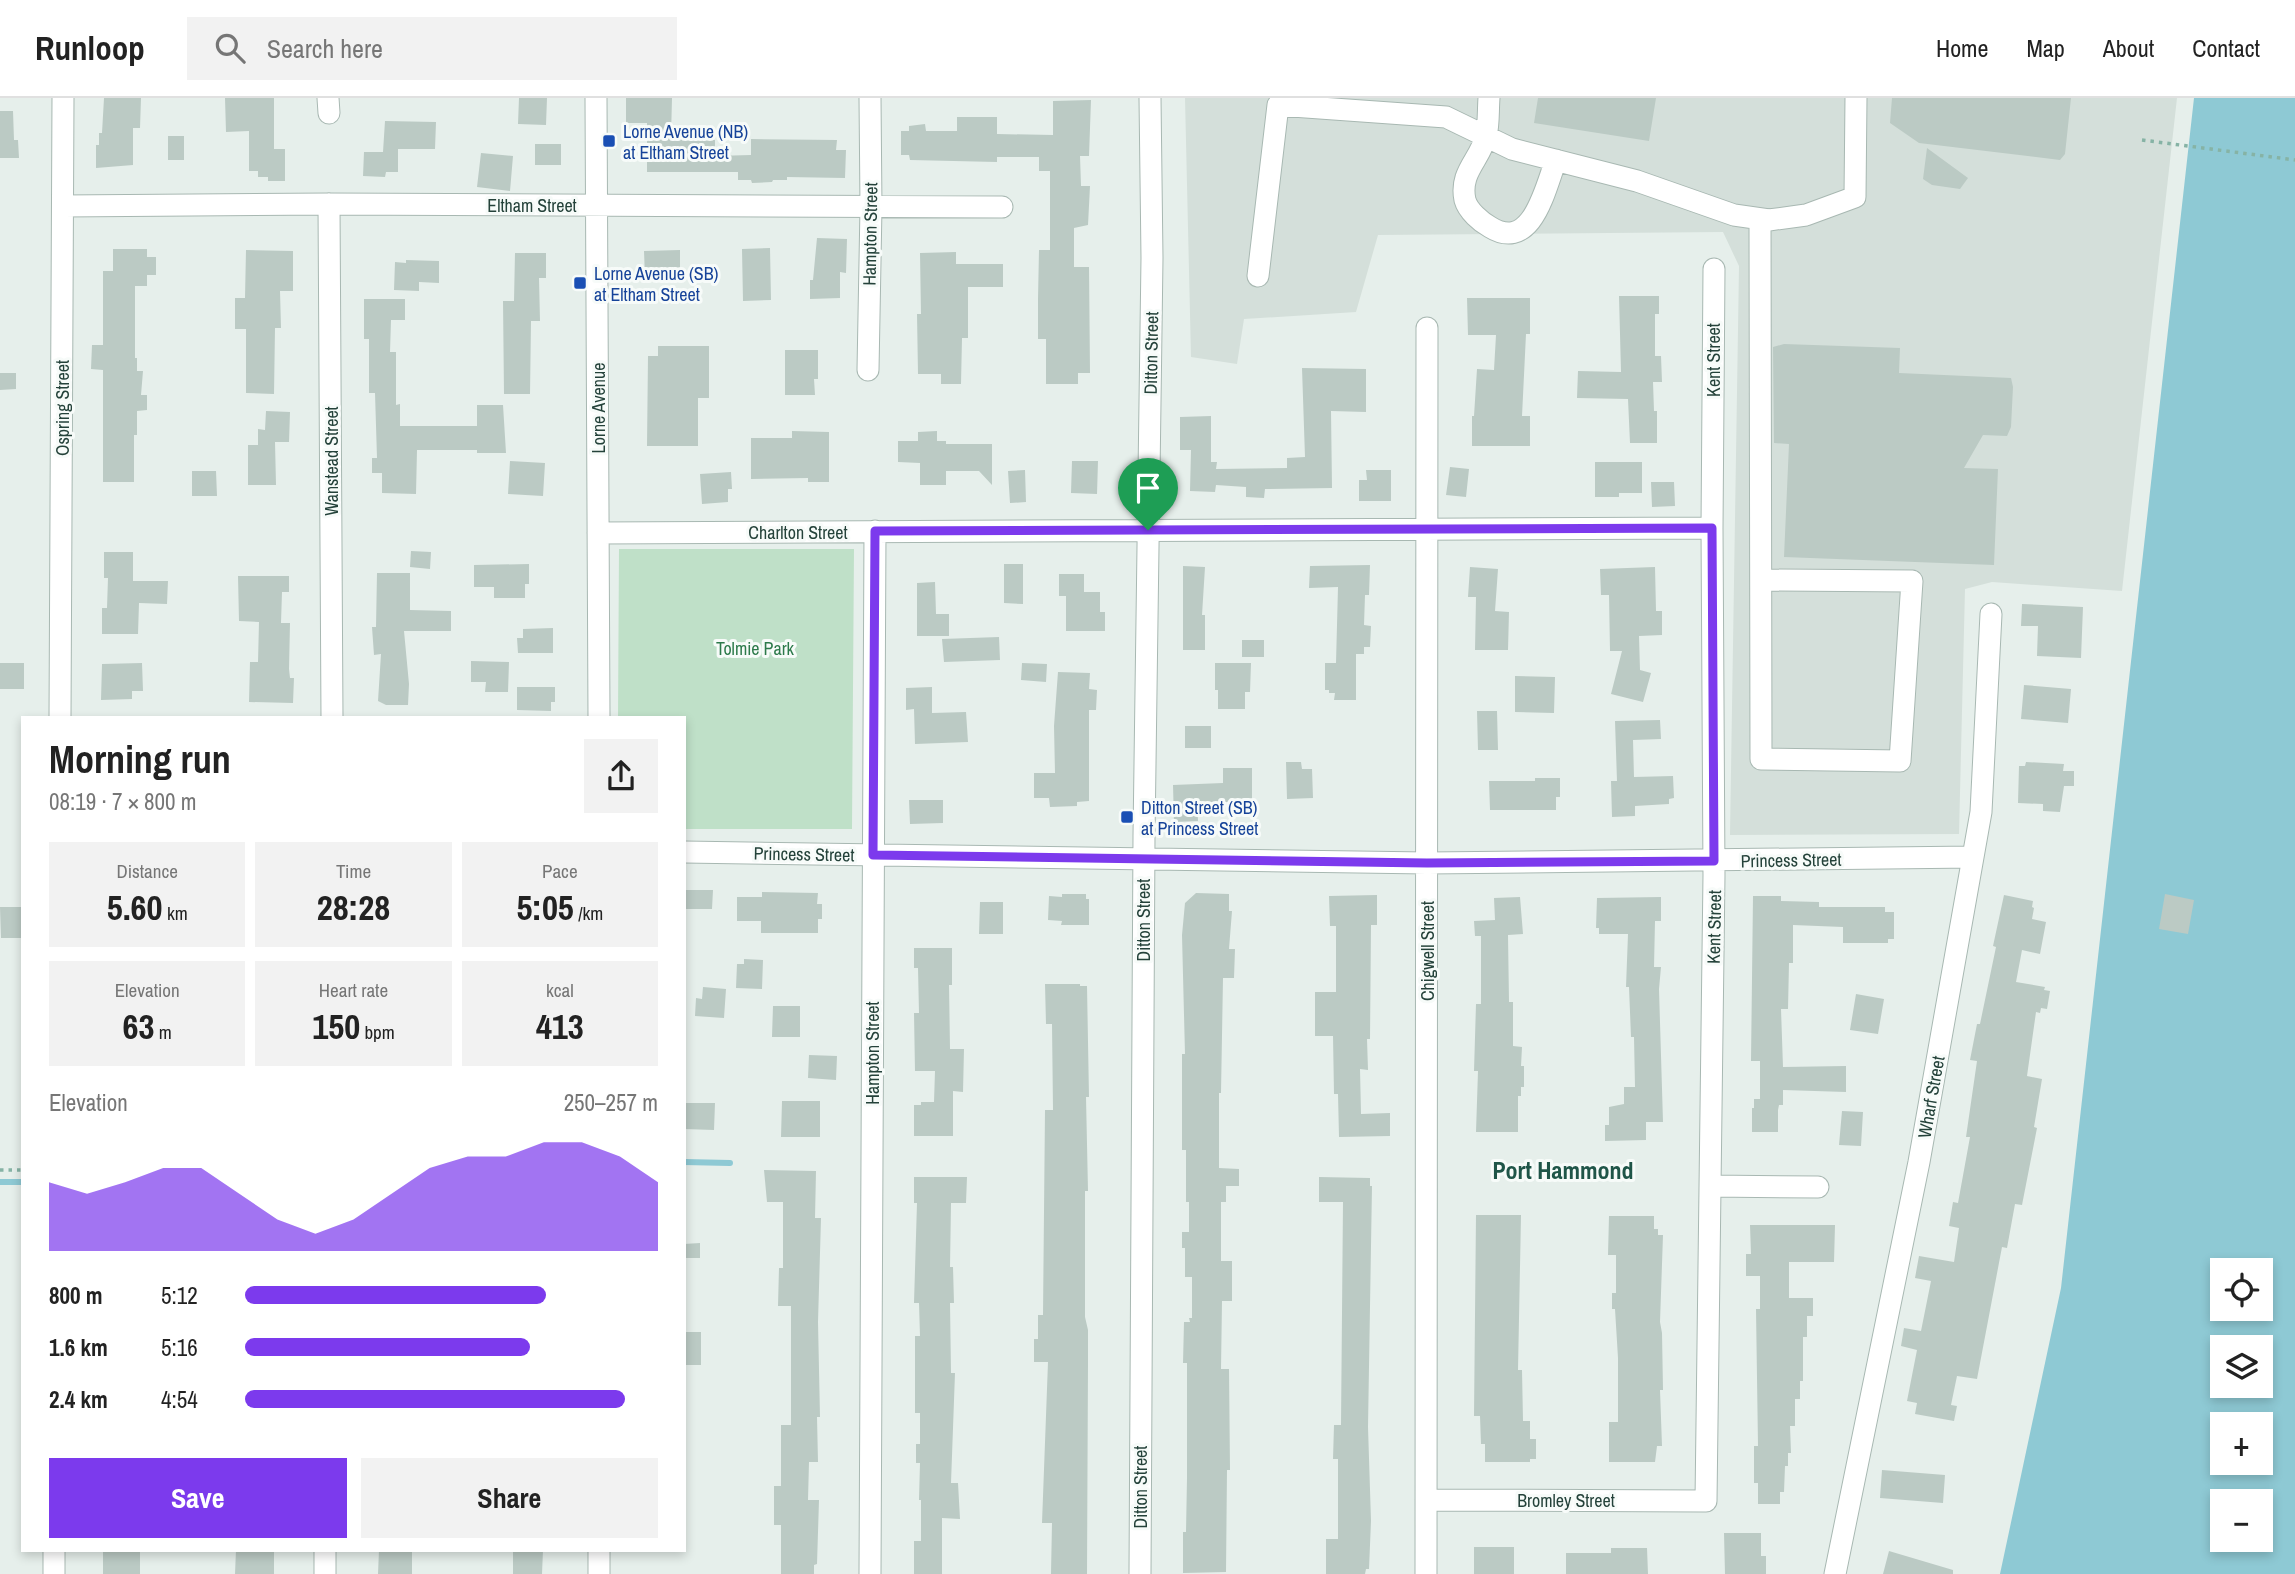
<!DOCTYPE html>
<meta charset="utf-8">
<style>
:root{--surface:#fff;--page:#f2f2f2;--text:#222;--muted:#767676;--line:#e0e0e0;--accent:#7c3aed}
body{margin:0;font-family:"Archivo Narrow",sans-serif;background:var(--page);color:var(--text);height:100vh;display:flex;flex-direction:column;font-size:26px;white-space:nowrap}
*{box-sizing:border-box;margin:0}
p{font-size:23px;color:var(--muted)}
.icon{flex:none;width:38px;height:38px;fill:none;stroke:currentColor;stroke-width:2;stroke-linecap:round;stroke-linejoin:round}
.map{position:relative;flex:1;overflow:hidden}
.sheet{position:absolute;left:21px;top:618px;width:665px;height:836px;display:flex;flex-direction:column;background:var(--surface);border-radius:0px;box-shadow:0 4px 10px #0003}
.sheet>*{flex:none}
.controls{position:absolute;left:2210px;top:1160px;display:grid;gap:14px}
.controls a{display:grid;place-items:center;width:63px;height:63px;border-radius:0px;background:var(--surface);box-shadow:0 4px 10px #0003;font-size:35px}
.pin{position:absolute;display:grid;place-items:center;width:60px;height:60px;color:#fff;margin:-72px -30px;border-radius:50% 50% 50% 0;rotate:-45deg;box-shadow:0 0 7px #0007}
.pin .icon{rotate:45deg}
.round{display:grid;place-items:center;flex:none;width:74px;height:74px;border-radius:0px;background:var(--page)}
.summary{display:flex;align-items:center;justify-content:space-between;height:119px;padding:0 28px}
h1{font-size:38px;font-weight:700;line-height:52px}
.figures{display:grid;grid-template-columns:repeat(3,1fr);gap:10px;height:119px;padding:7px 28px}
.figures div{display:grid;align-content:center;border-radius:0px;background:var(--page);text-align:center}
.figures b{font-size:35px;font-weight:700}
.figures small{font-size:19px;font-weight:400}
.figures p{font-size:19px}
.chart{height:196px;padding:14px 28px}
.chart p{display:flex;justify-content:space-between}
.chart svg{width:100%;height:126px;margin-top:7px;fill:var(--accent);opacity:.7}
.primary-button{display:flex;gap:14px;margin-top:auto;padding:14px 28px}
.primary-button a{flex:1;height:80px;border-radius:0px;background:var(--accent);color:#fff;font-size:28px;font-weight:700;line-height:80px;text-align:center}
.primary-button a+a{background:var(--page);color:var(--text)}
ul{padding:0 28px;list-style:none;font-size:23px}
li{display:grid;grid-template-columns:112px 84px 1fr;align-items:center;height:52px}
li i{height:18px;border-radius:9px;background:var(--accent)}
header{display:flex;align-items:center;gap:42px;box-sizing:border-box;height:98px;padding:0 35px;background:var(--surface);border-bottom:2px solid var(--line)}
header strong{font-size:33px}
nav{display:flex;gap:38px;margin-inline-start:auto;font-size:24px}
.search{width:490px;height:63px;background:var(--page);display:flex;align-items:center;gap:18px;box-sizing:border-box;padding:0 24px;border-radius:0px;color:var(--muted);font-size:26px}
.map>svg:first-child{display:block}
</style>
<header>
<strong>Runloop</strong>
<div class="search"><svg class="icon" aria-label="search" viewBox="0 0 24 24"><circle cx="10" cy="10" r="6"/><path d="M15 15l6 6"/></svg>Search here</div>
<nav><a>Home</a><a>Map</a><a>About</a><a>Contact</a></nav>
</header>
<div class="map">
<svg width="2295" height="1476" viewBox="0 0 2295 1476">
<rect width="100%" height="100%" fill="#e6efeb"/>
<path fill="#d4dfda" d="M1185,0H2177L2122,493L1992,484L1965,491L1959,736L1730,737L1739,168L1723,134L1378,137L1356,214L1244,221L1237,266L1191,259Z"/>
<path fill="#bfe0c8" d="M619,451H854L852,731H684V620L618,619Z"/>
<path fill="#8ec9d4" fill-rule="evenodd" d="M2194,0H2295V1476H2000L2061,1190ZM2222,1172H2261V1211H2222ZM2222,1250H2261V1288H2222ZM2222,1326H2261V1365H2222ZM2222,1404H2261V1442H2222Z"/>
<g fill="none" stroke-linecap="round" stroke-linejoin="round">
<path stroke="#8ec9d4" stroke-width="6" d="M684,1064L730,1065
M0,1084H23"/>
</g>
<path fill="#bbcac4" d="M104,0H141L140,30H133V67L96,70V47H99V35H102Z
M225,0H274V51H285V83H268V79H258V73H249V33L226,34Z
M519,0H547L546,27L518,26Z
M626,0H672L671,39H709V42H715V58L751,57V41L837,42L836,52H846L845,80L787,79V82H773L772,84L752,85L751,82H738V74H647V25H626Z
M1538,0H1656L1649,43L1534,25Z
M1892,0H2071L2065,56L2060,62L1919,45L1890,25Z
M1091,2L1089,58H1080L1081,88H1090L1088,127L1074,130V169H1089L1090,275H1078V286H1046V241H1038V201L1039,152H1050V73H1039V59H997V64L910,62L909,57H901V33H909V28L925,26L926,33H957V19H997V36L1053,37V3Z
M0,13H13L14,42H18L19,60H0Z
M385,23L436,24L435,51H398V74H386L385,79L363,78L364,54H383Z
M168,38H184V62H168Z
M535,46H561V67H535Z
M1927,50L1968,80L1960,91L1932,87L1923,81Z
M481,55L513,58L510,93L477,89Z
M817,140L847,141L846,175L840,174V200L810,201V182H813Z
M770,150L771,202L743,203L742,151Z
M113,151H147V159H156V177H147V188H135V260H137V273H143L141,297H147V312L137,313V337H134V384H103V272L91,271L92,247H103V173H113Z
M246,152L293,153V193H280L281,230H275L274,296L246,295V231H235V200H245Z
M680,152V178L645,179L644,153Z
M956,154V166H1003V189H968V240H962L961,286H941V276H918L917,216H921L920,155Z
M515,155H546V180H539L540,223H531L530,296H504L503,203H514Z
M406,162L439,163V185L419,184V193L394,192L395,164L406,165Z
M1619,198H1659V216H1655V258H1661L1662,284H1653L1654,313H1657V345H1630L1628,301L1577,300L1578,273L1621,274Z
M1467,200H1530V236H1526L1522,318H1530V348H1472V318H1474L1477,271L1494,272L1496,237H1468Z
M364,201H405V222H391L390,254H396V307L400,306V328H477V307H503L506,355H477V352H417L416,396L382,395V375H372V360H377L375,295H369V241H364Z
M1784,246L1900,250L1899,275L2011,280L2013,289L2011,329L2007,338L1983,337L1964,370L1998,371L1994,467L1784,459L1789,346L1774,345L1773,249Z
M658,248H709V300H698V348H647L648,258H658Z
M785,252H818V281H814L815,297H785Z
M1302,270L1366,271V314L1331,313L1332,390L1265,391L1264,400L1246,399V389L1216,387L1215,394L1190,393L1191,352H1180V319L1211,318V364H1217L1216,371L1287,370V360L1305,359Z
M0,275H16V291L0,292Z
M266,313L290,314L289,344H275L276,387H248V347H258V331L265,332Z
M792,333L829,334V384H808V380L751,381V340H792Z
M937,333V343H946V346H992V387L979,373H946V387H920V365L898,364V343H918V334Z
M510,363L545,365L543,398L508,396Z
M1072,363H1098L1097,396L1071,395Z
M1595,364H1642V395H1619V399H1595Z
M1450,369L1469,371L1466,399L1446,397Z
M1025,372L1026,404L1010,405L1008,373Z
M1366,372H1391V403H1359V382H1367Z
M192,373H216L217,398H192Z
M731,374L732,391H728V404L702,406L700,376Z
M1651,384H1674L1675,408L1652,409Z
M411,453L431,454L430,471L410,469Z
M104,454H133V483H168L167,506L139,505L138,536H102V510H107L108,480H104Z
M529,466V486H525V500H494V489H474V467Z
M1004,466H1023V506L1004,505Z
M1370,467L1369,497H1365L1364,527L1371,528L1370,549H1364V556H1356V602H1334L1335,595H1329V592H1325V565H1336L1338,489L1309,490L1310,468Z
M1183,468L1205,469L1202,517H1205V552H1183Z
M1470,469L1498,471L1495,513L1509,514L1508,552H1475L1476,499H1468Z
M1655,469L1656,513H1662V537L1639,538L1640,572L1651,575L1643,604L1611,596L1622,553H1610L1609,497H1601L1600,471Z
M377,475H410V512L451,513V533H404L409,586L408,607H386L378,603L381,556L374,557L372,529H376Z
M1059,476H1084V494H1100V514H1105V533H1066V498H1059Z
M238,478H289V494H282L281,525H290L289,571L290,580H294L293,605L249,604L250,564H258L259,524L239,523Z
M935,484L936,516H949V538H917V485Z
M2022,506L2083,509L2081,560L2037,558L2038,528H2021Z
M553,530V555H518L517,540H523V531Z
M999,539L1000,562L944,564L942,541Z
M1242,542H1264V559H1242Z
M471,563L509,564L508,594H485L486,584H471Z
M0,565H24V591H0Z
M142,565L143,593H132V601L101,602L102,566Z
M1022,565L1047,566L1046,584L1021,582Z
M1215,565H1251L1250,594H1245V611H1218V592H1215Z
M1058,574L1090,575L1089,591L1097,592L1096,612H1089V703L1077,704V708L1050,709L1049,700H1034V675H1055L1054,628Z
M1515,578L1555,579L1554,615L1515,614Z
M2024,587L2071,591L2068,625L2021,621Z
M517,589H555V604H551V613L517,612Z
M932,589V615L966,614L968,644L915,646L914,611L906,612V590Z
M1477,613H1497L1498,652H1478Z
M1660,622L1661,641L1633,642L1634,679L1673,678L1674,700L1669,701V706L1635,708V718L1612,719L1611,683H1617L1615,623Z
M1185,628H1211V650H1185Z
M1286,664H1301L1302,671H1312L1313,700L1287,701Z
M2026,664L2064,666L2063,673H2074V688H2064L2060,714L2043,713V706L2018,705L2019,668H2025Z
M1223,670H1252V704H1197L1198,723L1174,724L1173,687L1223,685Z
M1535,680H1560V699H1556V712H1490L1489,683H1535Z
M909,702H943V725L910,726Z
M684,792H713L712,811H684Z
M762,794L818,795L817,806H822V821H818V835H761V823H737V799H762Z
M1196,795L1229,796V813H1232L1229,851H1235L1234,880H1223L1221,995H1219V1070L1239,1071V1088H1226V1104H1221V1163H1232V1203H1222L1221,1271H1229L1230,1372H1227L1226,1474L1183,1475V1434H1186L1187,1380V1265H1183L1184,1224H1190L1189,1220H1192V1179H1185V1150H1182V1134H1189V1104H1186V1052H1182V956H1185L1182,837L1185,805Z
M1062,796H1086V801H1089V827H1061L1062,823L1048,822L1049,798L1062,799Z
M2165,796L2194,802L2188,836L2159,831Z
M1377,797V827H1371L1370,941H1367L1368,972L1360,971L1361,1016L1390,1015V1038L1339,1039L1338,996H1334L1333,938H1315V894H1336V828H1330L1329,798Z
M2004,797L2033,803L2032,809L2034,810L2032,821L2046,824L2040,856L2022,852L2016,884L2045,889L2044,892L2050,893L2047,911L2041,910L2040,915L2036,914L2027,978L2042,981L2034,1029L2037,1030L2022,1107L2015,1106L2007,1150L2002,1149L1977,1281L1957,1278L1951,1307L1957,1308L1954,1323L1915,1316L1917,1305L1907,1303L1917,1252L1901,1248L1904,1230L1921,1233L1931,1183L1915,1180L1919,1158L1954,1164L1959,1130L1949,1128L1953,1104L1958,1105L1970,1039H1966L1977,963L1970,962L1977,926H1980L1996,849L1993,848Z
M1753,798H1781V803L1819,804V809H1885V814H1894V841H1888V845H1843V829L1793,827V865H1789L1788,911H1781L1783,969L1846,968V994L1783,992V1007H1779L1778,1012V1034H1752V1010H1754V1001H1760V963H1751Z
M1520,799L1523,836L1508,837L1509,904H1513V948L1522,949L1521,968H1524V989H1521V998H1518V1034H1476L1478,973H1474L1476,906H1481V838H1475L1474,823L1495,822L1494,800Z
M1661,799V823H1655L1654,869H1661L1659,891L1663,1024H1646V1042L1605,1043V1027H1609V1009L1624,1006V989H1635L1634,939H1631L1629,889H1626L1628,836H1599V830H1596L1597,800Z
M980,804H1003V836H979Z
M0,809H23V840H1Z
M914,850H952V887H949L950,951H964L963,994L953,993V1038H914V1007H921V1004H934L935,973H915L914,915H919L918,870H914Z
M744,861L763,862L762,891L736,890L737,866H744Z
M1045,886H1080V888H1087L1089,999H1086L1088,1093H1085V1219L1088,1232V1266L1087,1476H1051L1052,1425H1042L1048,1264H1034V1241H1038V1217H1043L1045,1012H1053L1052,926H1046Z
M703,889L726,891L724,920L695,918L696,900L702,901Z
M1856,896L1884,901L1878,936L1850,932Z
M773,908H800V939H772Z
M809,957L837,958L836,982L808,980Z
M782,1003H820V1039H781Z
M684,1005H715L714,1032L684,1031Z
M1842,1013L1863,1014L1861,1048L1839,1047Z
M764,1072L816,1073L815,1120H821L818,1224L820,1319H817L818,1364H809L808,1402H819L817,1466L814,1467V1476H781V1427H774V1388H781V1327H791V1208H778L779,1170H783V1104H767Z
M914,1079H967L966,1105H951L950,1169H953L954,1205H950L951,1275H955L951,1385H958L960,1421L942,1420V1476H914V1443H921V1402H919L920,1365H916V1346H920V1315H915V1238H920L919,1205H914L917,1105H914Z
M1319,1079L1370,1080V1088H1372L1368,1329L1371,1423L1369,1471H1366L1365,1476H1326V1441H1338V1361H1333L1334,1327H1341L1343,1104H1319Z
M1476,1117H1521L1518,1272H1522L1523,1323H1530V1341H1536V1361H1530V1364H1485V1346H1481L1480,1318H1474Z
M1609,1118H1654V1131H1658V1137H1663L1660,1224L1662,1235L1663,1292H1660L1662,1348H1657L1655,1364H1609V1324H1618V1260L1615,1211H1612V1195H1616V1157H1608Z
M1750,1127H1835L1834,1164H1789V1200H1813V1218H1807V1239H1803V1283H1800V1301H1795V1328H1790L1791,1355H1788V1368H1785L1784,1394H1780V1406H1758V1385H1754V1348H1758L1756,1211H1760V1178H1746V1156H1751Z
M700,1145V1160H684V1146Z
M684,1234H701V1267H684Z
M1882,1372L1945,1377L1943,1405L1880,1400Z
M1724,1435H1761V1458H1766V1476H1725Z
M1474,1449H1514V1476H1474Z
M1611,1450H1647L1648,1476H1566V1455H1611Z
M140,1452V1476H103V1453Z
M236,1452H274V1476H235Z
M379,1452H412V1476H378Z
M513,1452H543L542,1476H513Z
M1889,1453L1953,1472V1476H1883Z"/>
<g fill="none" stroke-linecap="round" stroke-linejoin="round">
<defs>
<path id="minor" d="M328,0L329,15
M596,0L599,620
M1489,0C1488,12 1489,26 1486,38C1480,62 1459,74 1465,102C1468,113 1481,124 1490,129C1532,155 1545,91 1556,62
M329,106L332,620
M63,108L329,106L1002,109
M1760,121L1761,661L1900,663L1912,483L1761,482
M1258,178L1278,7L1446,19L1512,51L1637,83L1734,117L1769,122L1806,117L1855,99L1856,0
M868,272L871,109L870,0
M598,435L1712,430
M60,620L63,0
M684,754L1427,765L1973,759
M1711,1088L1818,1089
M1426,1402L1706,1403L1714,777L1712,430L1714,171
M54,1476V1452
M325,1476V1452
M599,1476V1452
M870,1476L875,433
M1140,1476L1144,738L1152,160L1150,0
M1426,1476L1427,230
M1835,1476L1919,1064L1981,714L1991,516"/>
</defs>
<use href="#minor" stroke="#a8b8b2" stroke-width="23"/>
<path stroke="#86b3a5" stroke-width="3.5" stroke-dasharray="3.5 5" stroke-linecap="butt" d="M2142,42L2295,62
M0,1072H23"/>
<use href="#minor" stroke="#fff" stroke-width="21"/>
</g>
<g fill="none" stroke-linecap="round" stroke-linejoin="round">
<defs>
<path id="route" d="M1712,430L1714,763L1427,765L873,757L875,433Z"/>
</defs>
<use href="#route" stroke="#fff" stroke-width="14"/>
<use href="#route" stroke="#7c3aed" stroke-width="9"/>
</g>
<g fill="#1a4fb4" stroke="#f7fbf9" stroke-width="2.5">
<rect x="602" y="36" width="14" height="14" rx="3.5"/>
<rect x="573" y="178" width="14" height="14" rx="3.5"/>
<rect x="1120" y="712" width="14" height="14" rx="3.5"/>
</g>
<g text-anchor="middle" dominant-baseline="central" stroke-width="6" stroke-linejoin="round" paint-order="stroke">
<g font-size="18" fill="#164399" stroke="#f7fbf9" text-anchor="start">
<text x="623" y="33">Lorne Avenue (NB)<tspan x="623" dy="21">at Eltham Street</tspan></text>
<text x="594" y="175">Lorne Avenue (SB)<tspan x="594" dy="21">at Eltham Street</tspan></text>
<text x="1141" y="709">Ditton Street (SB)<tspan x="1141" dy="21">at Princess Street</tspan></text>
</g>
<g font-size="18" fill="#24423a" stroke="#f7fbf9">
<text x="532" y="107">Eltham Street</text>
<text transform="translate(870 136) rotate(-89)">Hampton Street</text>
<text transform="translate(1151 255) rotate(-89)">Ditton Street</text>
<text transform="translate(1713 262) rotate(-90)">Kent Street</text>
<text transform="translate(62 310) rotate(-90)">Ospring Street</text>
<text transform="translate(598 310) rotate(-90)">Lorne Avenue</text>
<text transform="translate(331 363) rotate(-90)">Wanstead Street</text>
<text x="798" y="434">Charlton Street</text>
<text transform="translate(804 756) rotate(1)">Princess Street</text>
<text transform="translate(1791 762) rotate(-1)">Princess Street</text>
<text transform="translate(1143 822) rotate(-90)">Ditton Street</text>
<text transform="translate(1714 829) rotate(-89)">Kent Street</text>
<text transform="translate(1427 853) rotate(-90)">Chigwell Street</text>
<text transform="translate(872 955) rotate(-90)">Hampton Street</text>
<text transform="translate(1931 999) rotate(-80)">Wharf Street</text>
<text transform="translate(1140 1389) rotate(-90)">Ditton Street</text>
<text x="1566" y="1402">Bromley Street</text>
</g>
<g font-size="18" fill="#2d7a4b" stroke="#f7fbf9">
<text x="755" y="550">Tolmie Park</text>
</g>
<g font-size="24" font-weight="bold" fill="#1f5548" stroke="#f7fbf9">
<text x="1563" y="1072">Port Hammond</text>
</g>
</g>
</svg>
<div class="controls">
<a><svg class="icon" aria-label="locate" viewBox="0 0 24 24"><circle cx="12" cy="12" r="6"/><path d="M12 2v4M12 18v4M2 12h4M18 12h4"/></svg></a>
<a><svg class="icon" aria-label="layers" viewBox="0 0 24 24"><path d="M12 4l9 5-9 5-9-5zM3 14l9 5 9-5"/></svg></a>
<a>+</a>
<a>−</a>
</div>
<div class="pin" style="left:1148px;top:432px;background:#1e9e55"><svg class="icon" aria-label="arrive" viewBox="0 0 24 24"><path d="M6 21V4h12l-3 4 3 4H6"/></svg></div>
<section class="sheet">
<div class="summary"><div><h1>Morning run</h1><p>08:19 · 7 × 800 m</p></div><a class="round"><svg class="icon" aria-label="share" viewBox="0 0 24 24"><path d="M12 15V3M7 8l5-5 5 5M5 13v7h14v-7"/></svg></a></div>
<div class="figures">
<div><p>Distance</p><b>5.60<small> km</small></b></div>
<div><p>Time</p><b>28:28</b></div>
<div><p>Pace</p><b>5:05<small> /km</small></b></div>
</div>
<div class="figures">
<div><p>Elevation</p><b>63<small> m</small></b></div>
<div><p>Heart rate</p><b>150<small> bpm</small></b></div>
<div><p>kcal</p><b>413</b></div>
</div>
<div class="chart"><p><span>Elevation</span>250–257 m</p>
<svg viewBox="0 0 160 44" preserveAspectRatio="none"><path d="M0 44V20L10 24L20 20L30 15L40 15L50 24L60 33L70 38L80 33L90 24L100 15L110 11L120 11L130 6L140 6L150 11L160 20V44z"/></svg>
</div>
<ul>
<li><b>800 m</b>5:12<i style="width:73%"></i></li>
<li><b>1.6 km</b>5:16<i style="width:69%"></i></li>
<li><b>2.4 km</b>4:54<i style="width:92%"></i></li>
</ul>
<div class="primary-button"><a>Save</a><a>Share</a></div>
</section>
</div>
